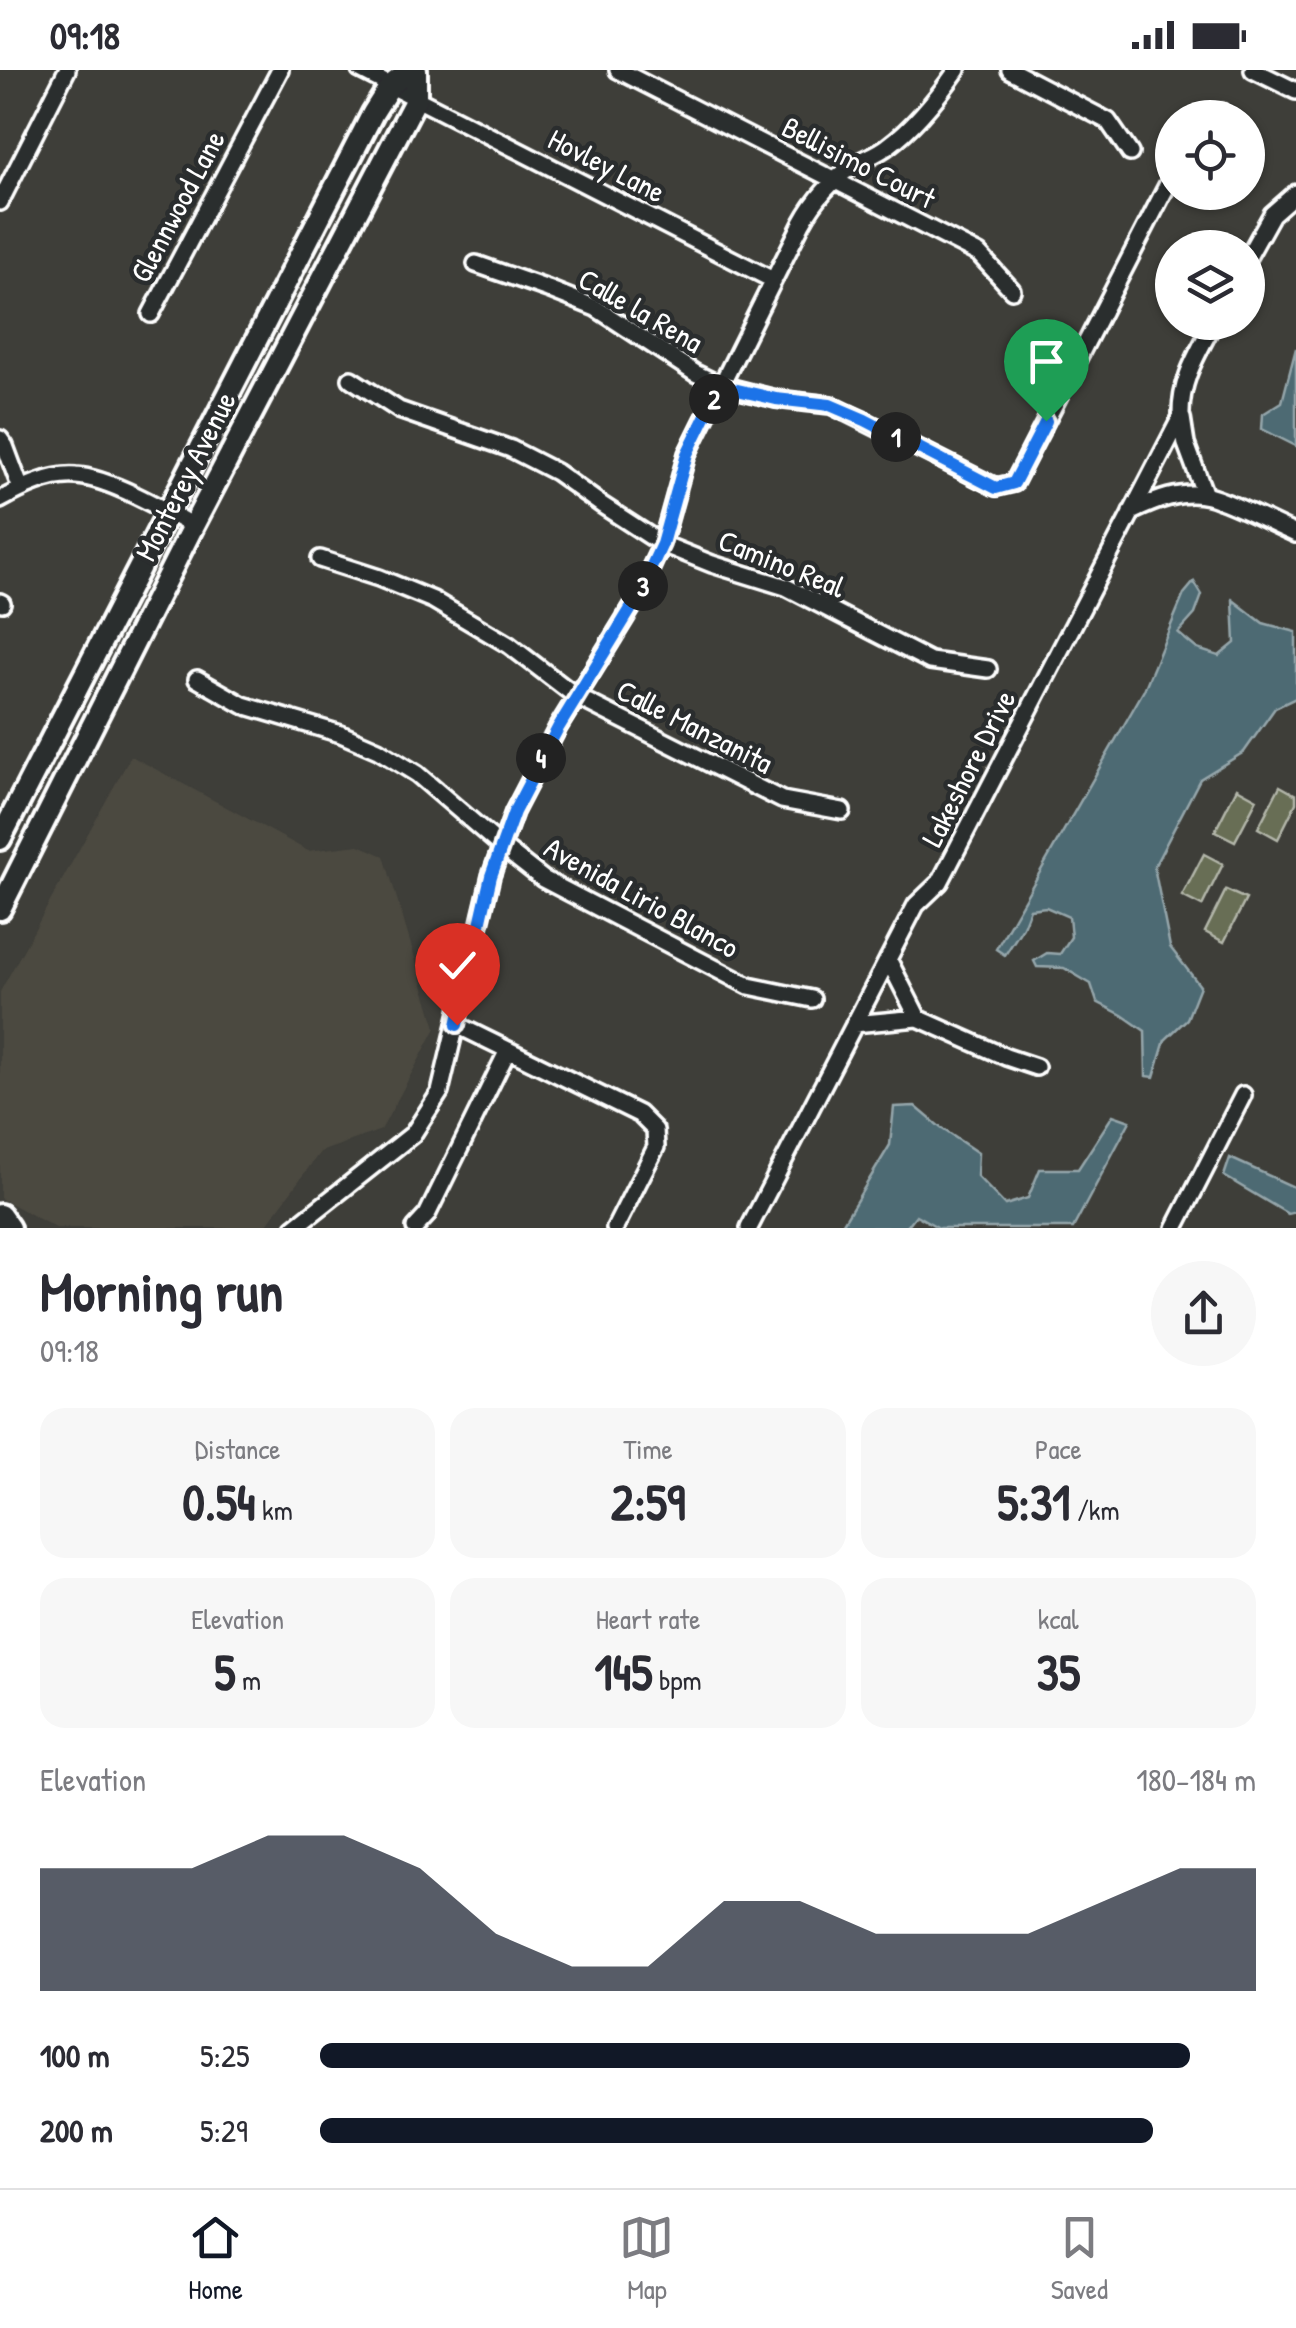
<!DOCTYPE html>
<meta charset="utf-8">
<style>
:root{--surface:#fff;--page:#f7f7f7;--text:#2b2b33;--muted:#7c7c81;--line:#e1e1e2;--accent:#111827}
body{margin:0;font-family:"Patrick Hand",sans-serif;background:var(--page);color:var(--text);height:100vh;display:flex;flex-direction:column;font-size:38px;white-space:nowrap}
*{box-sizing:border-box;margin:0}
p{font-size:32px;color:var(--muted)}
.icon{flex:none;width:55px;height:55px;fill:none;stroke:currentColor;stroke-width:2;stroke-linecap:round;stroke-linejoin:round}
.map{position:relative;height:1158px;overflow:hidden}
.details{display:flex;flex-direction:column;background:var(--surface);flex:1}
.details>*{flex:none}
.fabs{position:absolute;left:1155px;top:30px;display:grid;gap:20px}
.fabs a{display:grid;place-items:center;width:110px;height:110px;border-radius:50%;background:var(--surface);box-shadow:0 2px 8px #0004;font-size:50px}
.pin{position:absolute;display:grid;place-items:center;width:85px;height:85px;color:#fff;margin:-102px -42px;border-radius:50% 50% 50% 0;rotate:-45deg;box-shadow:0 0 10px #0007}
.pin .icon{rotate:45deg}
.km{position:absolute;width:50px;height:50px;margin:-25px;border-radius:50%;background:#222;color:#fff;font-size:28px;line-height:50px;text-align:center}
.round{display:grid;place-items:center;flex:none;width:105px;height:105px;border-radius:52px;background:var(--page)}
.head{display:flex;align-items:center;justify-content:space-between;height:170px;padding:0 40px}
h1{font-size:55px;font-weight:700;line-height:75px}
.stats{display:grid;grid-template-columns:repeat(3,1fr);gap:15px;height:170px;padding:10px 40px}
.stats div{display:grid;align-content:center;border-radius:25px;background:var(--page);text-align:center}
.stats b{font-size:50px;font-weight:700}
.stats small{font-size:28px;font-weight:400}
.stats p{font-size:28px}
.chart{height:280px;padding:20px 40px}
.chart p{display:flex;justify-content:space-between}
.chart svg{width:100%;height:180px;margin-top:10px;fill:var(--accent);opacity:.7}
ul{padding:0 40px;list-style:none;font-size:32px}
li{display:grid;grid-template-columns:160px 120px 1fr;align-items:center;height:75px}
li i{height:25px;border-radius:12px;background:var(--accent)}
.status{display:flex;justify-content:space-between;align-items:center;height:70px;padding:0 50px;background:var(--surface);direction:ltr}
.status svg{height:28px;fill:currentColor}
.dock{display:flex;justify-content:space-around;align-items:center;height:140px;border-top:2px solid var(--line);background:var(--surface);font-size:28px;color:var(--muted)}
.dock a{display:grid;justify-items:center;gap:5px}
.dock .current{color:var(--accent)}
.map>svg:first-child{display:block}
</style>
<div class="status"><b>09:18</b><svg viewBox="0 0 49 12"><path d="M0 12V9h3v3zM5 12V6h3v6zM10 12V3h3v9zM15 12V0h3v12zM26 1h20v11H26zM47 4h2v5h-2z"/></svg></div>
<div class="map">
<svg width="1296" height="1158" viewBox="0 0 1296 1158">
<rect width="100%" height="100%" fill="#3e3e39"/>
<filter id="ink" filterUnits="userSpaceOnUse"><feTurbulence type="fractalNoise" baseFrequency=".01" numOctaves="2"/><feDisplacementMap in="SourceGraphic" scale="20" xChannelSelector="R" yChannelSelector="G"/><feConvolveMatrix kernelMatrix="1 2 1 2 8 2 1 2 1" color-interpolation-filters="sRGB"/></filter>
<g filter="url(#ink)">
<path fill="#4c4a41" d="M131,686L308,781L359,775L384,786L436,958L381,1060L320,1082L264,1158H56L0,1128V922Z"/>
<path fill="#676e54" stroke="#b3b6aa" stroke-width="2.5" d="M1280,716L1296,725V733L1278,769L1258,758Z
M1237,718L1257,729L1235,771L1215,761Z
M1204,784L1223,794L1202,836L1182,826Z
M1226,820L1246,829L1224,872L1205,862Z"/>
<path fill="#4e6a73" stroke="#95a6ab" stroke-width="2.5" d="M1296,278V376L1262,359L1263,344L1282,332Z
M1194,512L1202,525L1195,544L1178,563L1197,579L1219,586L1235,573L1233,530L1263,553L1296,562V628L1275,638L1244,682L1200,709L1154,797L1170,877L1200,916L1187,949L1165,970L1154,1007L1146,1006L1145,961L1122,945L1097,932L1091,914L1064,898L1037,897L1034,891L1047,883L1060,884L1071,867L1069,847L1046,837L1030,839L1023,857L1005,885L996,879L1144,620L1184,524Z
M915,1036L941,1058L978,1083L977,1106L1005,1135L1028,1128L1040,1099H1078L1113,1045L1130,1051L1073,1158H939L916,1145L906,1158H840L890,1075L894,1037Z
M1230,1088L1296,1118V1142L1288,1144L1224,1106Z"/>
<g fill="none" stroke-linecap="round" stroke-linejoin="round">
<defs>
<path id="minor" d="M360,0L773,210
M618,0L979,184L1012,220
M1010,0L1108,51L1130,83
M1253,0L1296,21
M1215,48L1221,42
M0,132L67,0
M1248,187L1272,144L1296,123
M476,194L548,219L596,238L695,303L720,315L776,329L831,335L996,417L1014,413L1172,106
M151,244L280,0
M351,309L399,340L511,379L556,402L602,435L662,474L712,494L786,517L930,591L988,599
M1182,348L1186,374L1205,425
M0,369L5,376L21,419
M0,430C22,418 50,404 76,406C107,407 165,440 193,456
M1131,442C1154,431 1182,419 1208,426C1234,433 1270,453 1296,464
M320,489L379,508L433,530L509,575L577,627L782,730L842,741
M0,532L2,533
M197,609L243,635L341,664L378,680L417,704L501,776L543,809L749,916L812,929
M888,889L918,948
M854,954L918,948L1006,987L1036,997
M457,955L639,1044L655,1060L656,1077L615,1158
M294,1158L413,1064L440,1022L491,806L514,742L558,657L635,532L662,474L687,384L802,153C815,129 832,110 854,95C865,88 878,84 888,76C915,56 938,27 957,0
M415,1158L427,1145L508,980
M749,1158L916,835L940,812L1181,347C1180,310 1197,285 1214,252
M1175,1158L1243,1025"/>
<path id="major" d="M0,769L373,43L390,16L410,0
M0,839L193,456L416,29V0
M0,1145L9,1158"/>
</defs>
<use href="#minor" stroke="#fff" stroke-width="22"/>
<use href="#major" stroke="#fff" stroke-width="28"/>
<use href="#minor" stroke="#2a2d2e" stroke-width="15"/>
<use href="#major" stroke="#2a2d2e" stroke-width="20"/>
</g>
</g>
<g fill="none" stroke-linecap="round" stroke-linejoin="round" filter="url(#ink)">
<defs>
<path id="route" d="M457,955L491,806L514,742L558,658L635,532L662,474L687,384L720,316L776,329L830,335L865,350L996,418L1014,413L1046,351"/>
</defs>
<use href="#route" stroke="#fff" stroke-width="20"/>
<use href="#route" stroke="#1a73e8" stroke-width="12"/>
</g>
<g text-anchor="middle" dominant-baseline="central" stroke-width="9" stroke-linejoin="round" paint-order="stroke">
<g font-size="30" fill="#fff" stroke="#2a2d2e">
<text transform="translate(859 92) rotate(27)">Bellisimo Court</text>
<text transform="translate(607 95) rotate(27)">Hovley Lane</text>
<text transform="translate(177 136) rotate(-62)">Glennwood Lane</text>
<text transform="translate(641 240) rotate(30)">Calle la Rena</text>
<text transform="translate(185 406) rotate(-63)">Monterey Avenue</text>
<text transform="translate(782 493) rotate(22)">Camino Real</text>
<text transform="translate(695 656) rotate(27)">Calle Manzanita</text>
<text transform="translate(968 698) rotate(-63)">Lakeshore Drive</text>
<text transform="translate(642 827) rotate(29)">Avenida Lirio Blanco</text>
</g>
</g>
</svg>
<div class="fabs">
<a><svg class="icon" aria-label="locate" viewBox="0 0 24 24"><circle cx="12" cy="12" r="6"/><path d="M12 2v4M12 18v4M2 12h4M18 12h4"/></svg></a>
<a><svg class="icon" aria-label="layers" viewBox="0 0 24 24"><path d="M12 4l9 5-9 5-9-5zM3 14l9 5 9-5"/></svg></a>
</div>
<div class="pin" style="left:1046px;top:351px;background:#1e9e55"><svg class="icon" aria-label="arrive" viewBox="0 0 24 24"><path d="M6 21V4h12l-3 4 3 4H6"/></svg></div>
<div class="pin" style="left:457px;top:955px;background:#d93025"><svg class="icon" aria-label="check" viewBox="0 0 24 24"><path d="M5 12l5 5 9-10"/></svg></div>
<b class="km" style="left:896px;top:367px">1</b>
<b class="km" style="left:714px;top:329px">2</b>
<b class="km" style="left:643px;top:516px">3</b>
<b class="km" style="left:541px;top:688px">4</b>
</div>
<section class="details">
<div class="head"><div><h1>Morning run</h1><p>09:18</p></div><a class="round"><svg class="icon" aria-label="share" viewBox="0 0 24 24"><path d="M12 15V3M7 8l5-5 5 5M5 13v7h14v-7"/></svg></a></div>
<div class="stats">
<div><p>Distance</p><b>0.54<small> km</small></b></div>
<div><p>Time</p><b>2:59</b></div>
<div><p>Pace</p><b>5:31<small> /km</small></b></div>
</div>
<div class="stats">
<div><p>Elevation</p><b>5<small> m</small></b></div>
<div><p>Heart rate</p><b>145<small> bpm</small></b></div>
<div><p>kcal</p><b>35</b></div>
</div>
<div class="chart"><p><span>Elevation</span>180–184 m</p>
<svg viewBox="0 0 160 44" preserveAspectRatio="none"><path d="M0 44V14L10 14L20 14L30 6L40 6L50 14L60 30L70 38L80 38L90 22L100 22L110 30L120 30L130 30L140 22L150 14L160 14V44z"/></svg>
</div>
<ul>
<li><b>100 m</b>5:25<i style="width:93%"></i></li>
<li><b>200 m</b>5:29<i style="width:89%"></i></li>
</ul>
</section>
<nav class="dock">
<a class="current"><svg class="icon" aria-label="home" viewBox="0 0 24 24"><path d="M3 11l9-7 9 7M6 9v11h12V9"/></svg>Home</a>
<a><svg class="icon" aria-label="map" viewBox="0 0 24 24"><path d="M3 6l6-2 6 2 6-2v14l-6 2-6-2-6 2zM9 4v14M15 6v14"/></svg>Map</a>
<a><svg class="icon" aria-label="saved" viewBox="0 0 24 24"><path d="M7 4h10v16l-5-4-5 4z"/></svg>Saved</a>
</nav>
